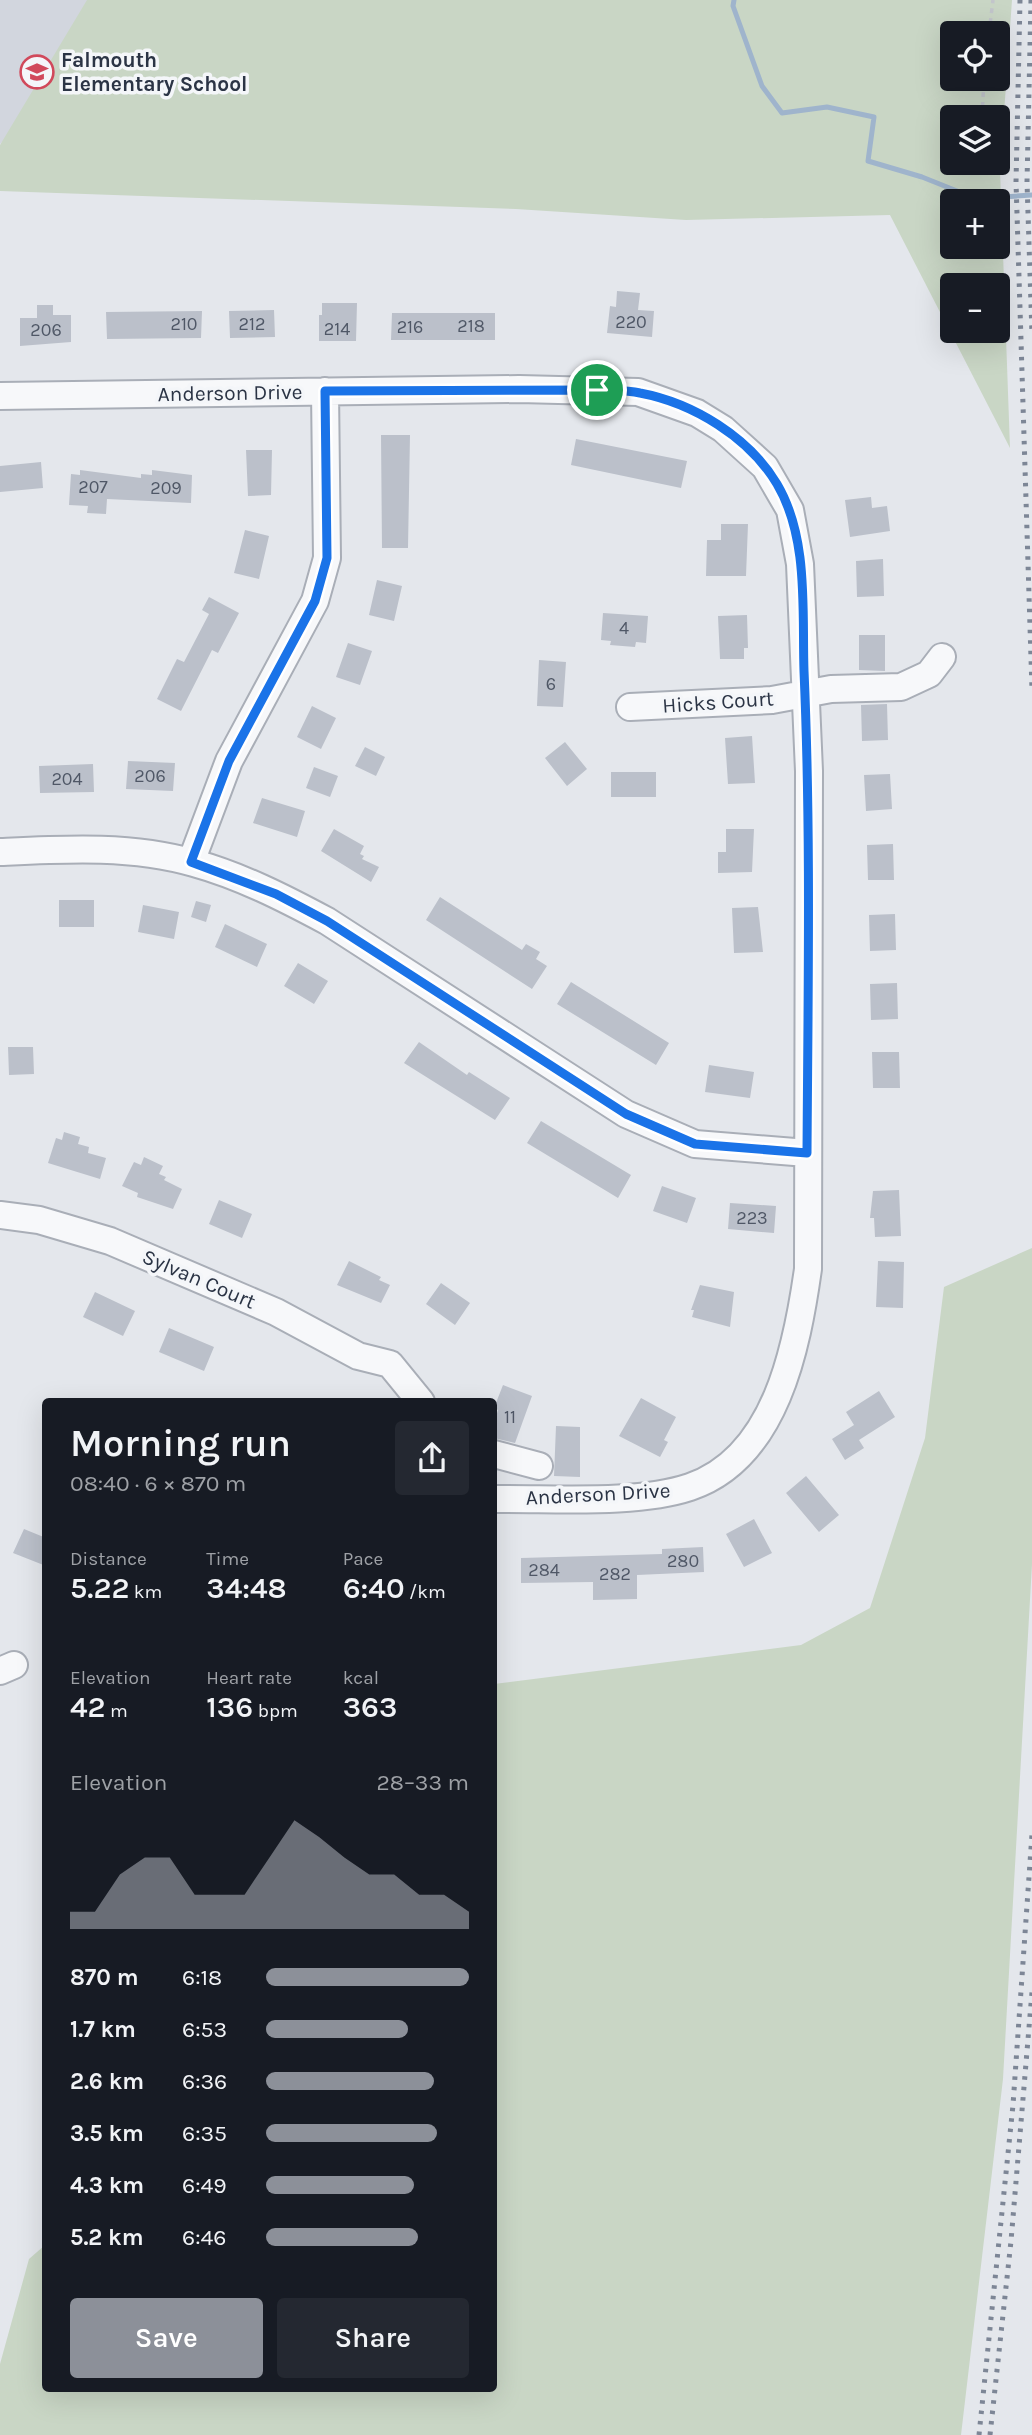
<!DOCTYPE html>
<meta charset="utf-8">
<style>
:root{--surface:#171b24;--page:#242831;--text:#f1f3f6;--muted:#9ea1a6;--accent:#8c9099}
body{margin:0;font-family:Karla,sans-serif;background:var(--page);color:var(--text);height:100vh;display:flex;flex-direction:column;font-size:26px;white-space:nowrap}
*{box-sizing:border-box;margin:0}
p{font-size:23px;color:var(--muted)}
.icon{flex:none;width:38px;height:38px;fill:none;stroke:currentColor;stroke-width:2;stroke-linecap:round;stroke-linejoin:round}
.map{position:relative;flex:1;overflow:hidden}
.sheet{position:absolute;left:42px;top:1398px;width:455px;height:994px;display:flex;flex-direction:column;background:var(--surface);border-radius:7px;box-shadow:0 7px 28px #0002}
.sheet>*{flex:none}
.fabs{position:absolute;left:940px;top:21px;display:grid;gap:14px}
.fabs a{display:grid;place-items:center;width:70px;height:70px;border-radius:7px;background:var(--surface);box-shadow:0 7px 28px #0002;font-size:35px}
.pin{position:absolute;display:grid;place-items:center;width:60px;height:60px;color:#fff;margin:-30px;border:4px solid #fff;border-radius:50%;box-shadow:0 2px 7px #0007}
.round{display:grid;place-items:center;flex:none;width:74px;height:74px;border-radius:7px;background:var(--page)}
.overview{display:flex;align-items:center;justify-content:space-between;height:119px;padding:0 28px}
h1{font-size:38px;font-weight:600;line-height:52px}
.metrics{display:grid;grid-template-columns:repeat(3,1fr);gap:10px;height:119px;padding:7px 28px}
.metrics div{display:grid;align-content:center}
.metrics b{font-size:30px;font-weight:600}
.metrics small{font-size:19px;font-weight:400}
.metrics p{font-size:19px}
.chart{height:196px;padding:14px 28px}
.chart p{display:flex;justify-content:space-between}
.chart svg{width:100%;height:126px;margin-top:7px;fill:var(--accent);opacity:.7}
.primary-button{display:flex;gap:14px;margin-top:auto;padding:14px 28px}
.primary-button a{flex:1;height:80px;border-radius:7px;background:var(--accent);color:#fff;font-size:28px;font-weight:600;line-height:80px;text-align:center}
.primary-button a+a{background:var(--page);color:var(--text)}
ul{padding:0 28px;list-style:none;font-size:23px}
li{display:grid;grid-template-columns:112px 84px 1fr;align-items:center;height:52px}
li i{height:18px;border-radius:9px;background:var(--accent)}
.map>svg:first-child{display:block}
</style>
<div class="map">
<svg width="1032" height="2435" viewBox="0 0 1032 2435">
<rect width="100%" height="100%" fill="#e4e7ec"/>
<path fill="#d2d6de" d="M0,0H149L0,144Z"/>
<path fill="#c9d6c5" fill-rule="evenodd" d="M87,0H1012L1000,170L1010,448L890,215L686,220L516,209L0,191V145ZM952,33H998V79H952ZM952,117H998V163H952ZM952,201H998V247H952ZM952,285H998V331H952Z
M1032,1248V1564L1003,2079L961,2435H0V2364L29,2259L45,2245L46,2389H494V1684L801,1645L870,1608L925,1438L944,1287Z"/>
<g fill="none" stroke-linecap="round" stroke-linejoin="round">
<path stroke="#9fb4cc" stroke-width="5" d="M734,0L733,6L762,86L782,113L827,107L874,117L868,161L922,177L982,201
M996,201L1003,197L1032,195"/>
</g>
<path fill="#bbc0ca" d="M617,291L640,293L638,310L654,311L652,337L607,333L610,306L616,307Z
M322,303H357L356,341H319V315H322Z
M37,305H53V315H71V342L20,346V318H37Z
M274,310L275,337L230,338L229,311Z
M202,311L201,338L107,339L106,312Z
M392,313H495V340H391Z
M381,435H410L408,548H382Z
M576,439L687,461L681,488L571,465Z
M246,450H272L271,495L248,496Z
M41,462L43,488L0,492V466Z
M80,470L141,478V474L152,475V470L192,475L191,503L107,499L106,514L87,513L88,506L69,505L71,474L80,475Z
M871,497L872,508L887,506L890,531L850,537L845,500Z
M721,524H748L746,576H706L707,540H721Z
M245,530L269,536L259,579L234,573Z
M883,559L884,596L857,597L856,561Z
M377,580L402,586L394,621L369,615Z
M209,597L239,613L218,653L212,650L181,711L157,699L177,659L184,662L209,614L202,610Z
M603,613L648,616L646,643L636,642L635,647L610,645L611,641L601,640Z
M747,615L748,648H744V659H720L718,616Z
M859,635H885V671L859,670Z
M348,643L372,651L360,685L336,677Z
M539,660L566,662L563,707L537,706Z
M887,704L888,740L862,741L861,705Z
M312,706L336,718L321,749L297,737Z
M752,736L755,783L728,784L725,738Z
M565,742L587,769L567,786L545,758Z
M365,747L385,757L376,776L355,766Z
M128,761L175,763L173,791L126,789Z
M93,764L94,792L40,793L39,766Z
M314,767L338,776L330,797L306,788Z
M611,772H656V797H611Z
M890,774L892,809L866,811L864,775Z
M262,798L305,811L297,837L253,823Z
M334,829L364,846L360,854L364,856L362,859L379,867L371,882L321,851Z
M726,829H754L752,872L718,873V852H726Z
M893,844L894,880H868L867,845Z
M440,897L522,950L526,944L540,952L536,959L547,966L532,989L426,920Z
M59,900H94V927H59Z
M196,901L211,905L206,922L191,917Z
M143,905L179,912L174,939L138,932Z
M758,907L763,952L734,953L732,908Z
M895,914L896,950L870,951L869,915Z
M225,924L267,944L257,967L215,947Z
M298,963L328,981L314,1004L284,986Z
M571,982L669,1043L656,1065L557,1004Z
M897,983L898,1019L871,1020L870,984Z
M419,1042L467,1075L469,1072L510,1098L495,1120L404,1063Z
M8,1047H33L34,1074L9,1075Z
M872,1052H899L900,1088H873Z
M709,1065L754,1072L750,1098L705,1092Z
M541,1121L631,1175L618,1198L527,1143Z
M64,1132L80,1137L78,1144L89,1147L88,1153L106,1158L100,1179L48,1163L56,1138L62,1140Z
M144,1157L163,1166L159,1174L166,1177L164,1180L182,1189L173,1209L137,1197L138,1193L122,1186L134,1162L141,1165Z
M662,1186L696,1198L687,1223L653,1211Z
M899,1190L901,1236L875,1237L874,1218H870L873,1191Z
M219,1200L252,1214L242,1238L209,1224Z
M730,1203L776,1206L774,1233L728,1229Z
M349,1261L381,1277L379,1280L390,1285L381,1303L337,1285Z
M878,1261L904,1262L903,1308L876,1307Z
M441,1283L470,1303L455,1325L426,1304Z
M700,1285L734,1292L730,1327L692,1317L694,1310H691Z
M95,1292L135,1311L123,1336L83,1317Z
M169,1328L214,1347L204,1371L159,1352Z
M503,1385L532,1396L515,1443L494,1438V1423L498,1410L494,1408Z
M879,1391L895,1417L859,1440L864,1448L845,1460L832,1439L854,1425L846,1412Z
M641,1398L676,1417L664,1440L668,1442L660,1457L619,1436Z
M556,1426L580,1427V1477L554,1476Z
M806,1476L839,1515L819,1532L786,1493Z
M754,1519L772,1553L744,1567L726,1534Z
M24,1529L46,1538V1566L13,1553Z
M703,1547L704,1572L637,1575V1599L593,1600V1582L521,1583V1558L662,1554V1549Z"/>
<g fill="none" stroke-linecap="round" stroke-linejoin="round">
<defs>
<path id="minor" d="M0,396L519,389L638,392L697,413L723,429L765,467L790,510L800,564L809,771L808,1269C797,1347 776,1458 690,1487C636,1505 552,1498 494,1499
M630,707L772,700L831,689L901,687L929,674L942,657
M0,852C64,849 131,845 194,863C241,876 284,898 327,921L626,1114L695,1144L807,1153
M191,862L229,761L315,601L327,558L325,391
M0,1215L39,1220L110,1241L276,1312L358,1356L390,1364L421,1402
M494,1454L539,1466
M0,1671L14,1665"/>
</defs>
<use href="#minor" stroke="#a9aeb7" stroke-width="30"/>
<path stroke="#c2c5cb" stroke-width="3.5" stroke-dasharray="5 5" stroke-linecap="butt" d="M989,33L993,0
M982,117L984,79"/>
<use href="#minor" stroke="#f7f8fa" stroke-width="26"/>
<path stroke="#7d8696" stroke-width="5" stroke-dasharray="3.5 7" stroke-linecap="butt" d="M1020,0L1016,182L1032,690
M1031,0L1027,182L1032,335
M979,2435L1013,2105L1032,1834
M990,2435L1011,2241L1032,1992"/>
</g>
<g fill="none" stroke-linecap="round" stroke-linejoin="round">
<defs>
<path id="route" d="M597,390C611,391 626,390 640,393C693,403 749,437 777,484C809,538 802,611 804,671C811,831 808,992 807,1153L695,1144L626,1114L327,921L276,894L191,862L229,761L315,601L327,558L325,391Z"/>
</defs>
<use href="#route" stroke="#fff" stroke-width="14"/>
<use href="#route" stroke="#1a73e8" stroke-width="9"/>
</g>
<defs>
<symbol id="school-ring" viewBox="-11 -11 22 22"><circle r="9.5" fill="#f4f6f9" stroke="#d1495b" stroke-width="1.5"/><path d="M0-5L7-2L0 1L-7-2ZM-4 1L0 2.5L4 1V4Q0 6-4 4Z" fill="#d1495b"/></symbol>
</defs>
<g fill-rule="evenodd">
<use href="#school-ring" x="18" y="53" width="38" height="38"/>
</g>
<g text-anchor="middle" dominant-baseline="central" stroke-width="7" stroke-linejoin="round" paint-order="stroke">
<g font-size="18" fill="#4f5766">
<text x="631" y="322">220</text>
<text x="184" y="324">210</text>
<text x="252" y="324">212</text>
<text x="471" y="326">218</text>
<text x="410" y="327">216</text>
<text x="337" y="329">214</text>
<text x="46" y="330">206</text>
<text x="93" y="487">207</text>
<text x="166" y="488">209</text>
<text x="624" y="628">4</text>
<text x="551" y="684">6</text>
<text x="150" y="776">206</text>
<text x="67" y="779">204</text>
<text x="752" y="1218">223</text>
<text x="510" y="1417">11</text>
<text x="683" y="1561">280</text>
<text x="544" y="1570">284</text>
<text x="615" y="1574">282</text>
</g>
<g font-size="21" font-weight="bold" fill="#2b3445" stroke="#f4f6f9" text-anchor="start">
<text x="61" y="60">Falmouth<tspan x="61" dy="24">Elementary School</tspan></text>
</g>
<g font-size="21" fill="#2b3445" stroke="#f4f6f9">
<text transform="translate(230 393) rotate(-1)">Anderson Drive</text>
<text transform="translate(718 702) rotate(-4)">Hicks Court</text>
<text transform="translate(199 1279) rotate(23)">Sylvan Court</text>
<text transform="translate(598 1494) rotate(-3)">Anderson Drive</text>
</g>
</g>
</svg>
<div class="fabs">
<a><svg class="icon" aria-label="locate" viewBox="0 0 24 24"><circle cx="12" cy="12" r="6"/><path d="M12 2v4M12 18v4M2 12h4M18 12h4"/></svg></a>
<a><svg class="icon" aria-label="layers" viewBox="0 0 24 24"><path d="M12 4l9 5-9 5-9-5zM3 14l9 5 9-5"/></svg></a>
<a>+</a>
<a>−</a>
</div>
<div class="pin" style="left:597px;top:390px;background:#1e9e55"><svg class="icon" aria-label="arrive" viewBox="0 0 24 24"><path d="M6 21V4h12l-3 4 3 4H6"/></svg></div>
<section class="sheet">
<div class="overview"><div><h1>Morning run</h1><p>08:40 · 6 × 870 m</p></div><a class="round"><svg class="icon" aria-label="share" viewBox="0 0 24 24"><path d="M12 15V3M7 8l5-5 5 5M5 13v7h14v-7"/></svg></a></div>
<div class="metrics">
<div><p>Distance</p><b>5.22<small> km</small></b></div>
<div><p>Time</p><b>34:48</b></div>
<div><p>Pace</p><b>6:40<small> /km</small></b></div>
</div>
<div class="metrics">
<div><p>Elevation</p><b>42<small> m</small></b></div>
<div><p>Heart rate</p><b>136<small> bpm</small></b></div>
<div><p>kcal</p><b>363</b></div>
</div>
<div class="chart"><p><span>Elevation</span>28–33 m</p>
<svg viewBox="0 0 160 44" preserveAspectRatio="none"><path d="M0 44V38L10 38L20 25L30 19L40 19L50 32L60 32L70 32L80 19L90 6L100 12L110 19L120 25L130 25L140 32L150 32L160 38V44z"/></svg>
</div>
<ul>
<li><b>870 m</b>6:18<i style="width:100%"></i></li>
<li><b>1.7 km</b>6:53<i style="width:70%"></i></li>
<li><b>2.6 km</b>6:36<i style="width:83%"></i></li>
<li><b>3.5 km</b>6:35<i style="width:84%"></i></li>
<li><b>4.3 km</b>6:49<i style="width:73%"></i></li>
<li><b>5.2 km</b>6:46<i style="width:75%"></i></li>
</ul>
<div class="primary-button"><a>Save</a><a>Share</a></div>
</section>
</div>
